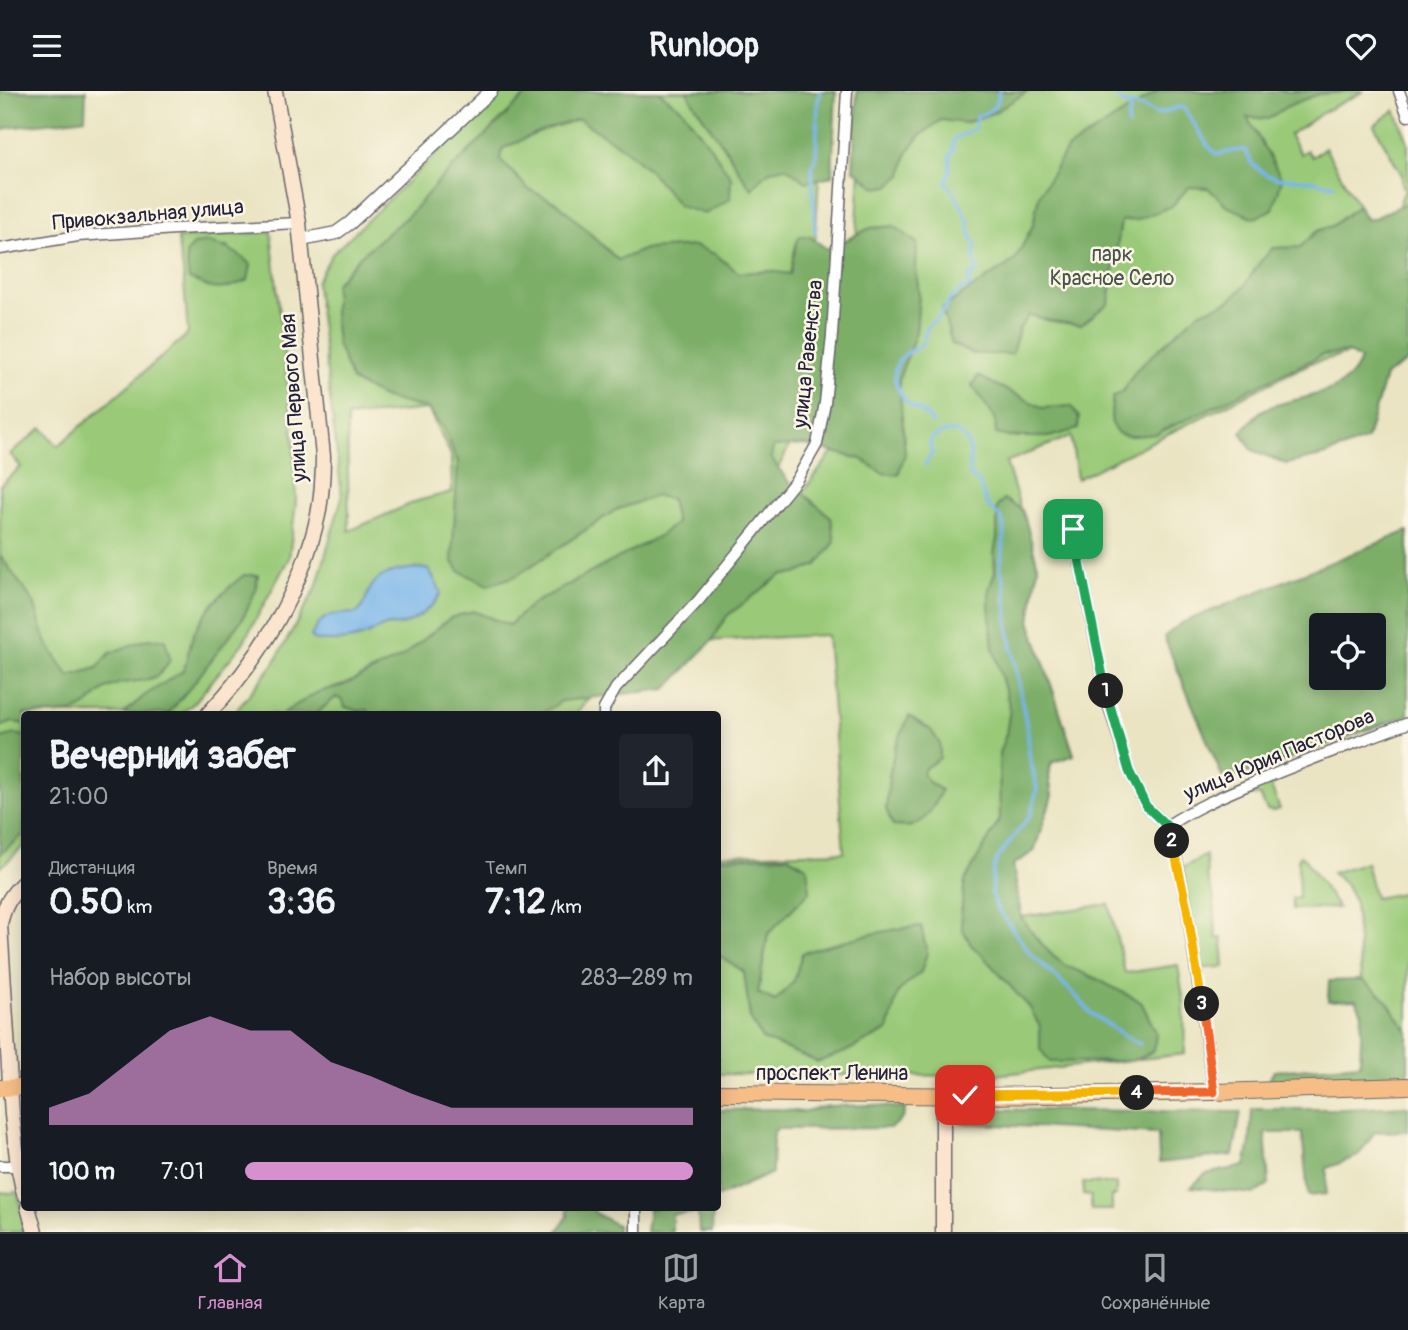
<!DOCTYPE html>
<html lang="ru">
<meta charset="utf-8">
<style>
:root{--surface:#171b24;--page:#20242c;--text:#f1f3f6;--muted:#9ea1a6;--line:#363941;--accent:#d690ce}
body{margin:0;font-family:Pangolin,sans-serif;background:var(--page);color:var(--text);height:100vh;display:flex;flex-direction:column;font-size:26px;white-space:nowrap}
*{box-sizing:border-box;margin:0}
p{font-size:23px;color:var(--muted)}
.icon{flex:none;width:38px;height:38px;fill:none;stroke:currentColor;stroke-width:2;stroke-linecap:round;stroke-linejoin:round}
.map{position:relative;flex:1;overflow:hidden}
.panel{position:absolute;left:21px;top:620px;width:700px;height:500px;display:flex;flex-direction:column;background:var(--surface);border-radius:7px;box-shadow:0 4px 18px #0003}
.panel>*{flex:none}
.fabs{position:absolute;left:1309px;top:522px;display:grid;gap:14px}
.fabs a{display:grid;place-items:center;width:77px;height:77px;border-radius:7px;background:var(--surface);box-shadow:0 4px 18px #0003;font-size:35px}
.pin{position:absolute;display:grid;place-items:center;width:60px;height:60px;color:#fff;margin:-30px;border-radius:14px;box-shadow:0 4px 10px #0006}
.km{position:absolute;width:35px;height:35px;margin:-18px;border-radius:50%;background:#222;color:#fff;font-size:19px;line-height:35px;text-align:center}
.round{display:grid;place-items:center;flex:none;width:74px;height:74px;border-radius:7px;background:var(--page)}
.head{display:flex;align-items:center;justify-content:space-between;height:119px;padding:0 28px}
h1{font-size:38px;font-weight:800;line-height:52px}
.metrics{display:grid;grid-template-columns:repeat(3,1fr);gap:10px;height:119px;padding:7px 28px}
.metrics div{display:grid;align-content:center}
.metrics b{font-size:35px;font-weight:800}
.metrics small{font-size:19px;font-weight:400}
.metrics p{font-size:19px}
.chart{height:196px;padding:14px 28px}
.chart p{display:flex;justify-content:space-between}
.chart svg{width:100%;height:126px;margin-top:7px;fill:var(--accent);opacity:.7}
ul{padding:0 28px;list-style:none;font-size:23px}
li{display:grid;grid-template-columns:112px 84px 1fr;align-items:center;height:52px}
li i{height:18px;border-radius:9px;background:var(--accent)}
header{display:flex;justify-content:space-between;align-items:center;height:91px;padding:0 28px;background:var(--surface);font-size:32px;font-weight:800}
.tab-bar{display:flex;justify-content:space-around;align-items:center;height:98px;border-top:2px solid var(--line);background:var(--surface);font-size:19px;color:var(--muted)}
.tab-bar a{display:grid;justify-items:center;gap:4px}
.tab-bar .current{color:var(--accent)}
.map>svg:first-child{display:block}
</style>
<header><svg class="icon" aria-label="menu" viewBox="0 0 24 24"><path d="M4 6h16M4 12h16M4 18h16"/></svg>Runloop<svg class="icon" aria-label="heart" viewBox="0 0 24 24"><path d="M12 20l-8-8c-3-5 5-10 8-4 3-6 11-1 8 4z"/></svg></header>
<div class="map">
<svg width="1408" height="1141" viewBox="0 0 1408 1141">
<rect width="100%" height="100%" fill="#fcf5e5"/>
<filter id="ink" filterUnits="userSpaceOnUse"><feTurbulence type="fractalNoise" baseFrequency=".0143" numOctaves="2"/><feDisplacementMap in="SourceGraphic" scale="14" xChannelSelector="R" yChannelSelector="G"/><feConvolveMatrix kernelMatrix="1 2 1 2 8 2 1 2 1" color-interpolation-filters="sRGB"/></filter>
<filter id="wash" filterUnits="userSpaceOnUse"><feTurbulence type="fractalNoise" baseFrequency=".00686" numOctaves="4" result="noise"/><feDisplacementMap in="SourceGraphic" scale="28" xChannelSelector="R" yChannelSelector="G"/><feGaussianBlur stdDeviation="1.57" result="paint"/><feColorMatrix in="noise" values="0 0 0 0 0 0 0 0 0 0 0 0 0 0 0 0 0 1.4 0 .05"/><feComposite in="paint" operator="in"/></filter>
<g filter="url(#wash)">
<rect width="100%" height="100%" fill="#eae4c3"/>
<path fill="#9aca78" stroke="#5e765a" stroke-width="2" fill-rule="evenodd" d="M505,0H824L805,325L776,381L576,623H233L273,574L316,497L342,406L316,191L332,163L480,21ZM428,318L451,364L452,401L417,410L349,440L347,326Z
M864,0H1364L1327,19L1289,44L1301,63L1307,59L1312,66L1325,57L1366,128H1372L1398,116L1405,99L1402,92V84L1374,34L1395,19L1408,51V240L1375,256L1311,272L1077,388L1071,345L1006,371L1038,475L1030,530L1074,664L1051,672L1049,686L1052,705L1034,760L1013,774L1021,826L1109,813L1125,882L1178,874L1184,912L1185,963L986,985L718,983V764L844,761L827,544L682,551L756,464L846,343Z
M271,141L294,353L296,411L289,467L243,552L195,611L181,623H24V755L0,777V394L21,376L10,363L42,337L58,355L188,243L183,179L179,161L178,147ZM219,155L228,156L207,196L200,190L189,188L186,162Z
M1268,688L1280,718L1274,720L1267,719L1260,705L1251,704L1209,722L1206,715Z
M1206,764L1207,786L1214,808L1216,847H1222L1224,876L1205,877L1201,874L1182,777Z
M1300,764L1304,767L1338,817L1293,818L1292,807H1299L1298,769Z
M1366,771L1375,807L1408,801V985L1369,988L1355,812L1345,793L1332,782Z
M1083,1092H1116V1105H1112V1119H1091V1105L1083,1104Z
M0,1101L10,1102L17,1101L29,1141H0Z"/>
<path fill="#7bae68" stroke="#4e6852" stroke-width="2" fill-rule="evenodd" d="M0,0H86L85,27L7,37L0,40Z
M530,0H658L682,18L712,58L731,86L730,108L705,123L679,115L650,80L626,59L579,28L541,40L502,58L500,68L528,98L559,113L618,169L645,158L695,155L715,163L739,182L769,180L790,183L796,153L800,145H809L827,158L870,137L894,135L917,152L916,177L919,204L916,241L899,288L905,363L898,384L882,382L861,368L805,354L773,356L771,367L788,390L831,426L835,451L817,474L796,483L781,484L727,525L712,550L666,598L562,610L541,623H369L368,619L358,620L345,616L343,610L336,606L316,623H281L318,601L344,594L402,566L450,527L473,520L509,534L532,513L659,445L676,432L671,408L656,405L616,419L516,485L488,494L459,480L452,469L458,371L444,339L428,318L385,307L352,290L337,253L334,224L335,193L360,165L411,122L437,92Z
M687,0H836L832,85L806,91L786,76C768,78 763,84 752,98C742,86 735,73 727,60C714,40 698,22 687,0Z
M857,0H1028L995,21L965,32L941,29L921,44L907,62L902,84L889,95L877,97L853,78Z
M1158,0H1346L1338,2L1319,3L1303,9L1286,16L1268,28L1247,26L1282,88L1273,118L1255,127L1228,116L1208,97L1189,96L1172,115L1136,129L1121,130L1109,212L1081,234L1051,230L1029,224L1019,238L1012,263H973L952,253L942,217L1015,169L1033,134L1039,104L1067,58Z
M1408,111V270L1385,285L1367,348L1326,364L1286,373L1252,359L1241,341C1248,334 1256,322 1265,318C1296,304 1348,307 1360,268L1347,261L1322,264L1156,343C1119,347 1106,349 1113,306L1123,300L1136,279L1198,222L1229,210L1243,197L1259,172L1273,157L1300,156L1317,140L1332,135L1358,115L1366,128H1372Z
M207,151C226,157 236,159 251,174L248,189C235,194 219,202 206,195C199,192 196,190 189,188L186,162L195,153Z
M978,285L1043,317L1071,315L1079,326L1078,338L1049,346H1009L996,343L995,327L972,294Z
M1004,408L1022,419L1025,427L1038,475L1030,530L1074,664L1051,672L1049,686L1052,705L1034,760L1013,774L1021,826L1037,848L1053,865L1066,875L1095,887L1141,911L1156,941L1154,960L1132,970L1050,971L1040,958V936L1030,917L983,865L971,854L962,837L961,823L965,789L1000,728L999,662L1006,643L1010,617L993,556L989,515V498L995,481L994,462L997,447V416Z
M1408,440V624L1271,674L1224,690L1164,546L1181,532ZM1321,534H1374V586H1321Z
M0,464L34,512L46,551L69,585L97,577L110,562L120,558L148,548L165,549L170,568C158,596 137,587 115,594C103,597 97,606 88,613C71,627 45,623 24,623V633L13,631L0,636Z
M244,484H258L256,499L243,527L194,592L168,623H123L144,605L184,579C187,567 190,553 194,542C204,519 225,499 244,484Z
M909,625L931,639L940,653V667L925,677L923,683L929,691L941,699C936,712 926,732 911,735C906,737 899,735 893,735L886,718L889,686L895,657Z
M15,643L24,645V743L0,763V647Z
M787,765L807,776L810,800L768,843L758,902L775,910L794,890L802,862C842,850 880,839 921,835L927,862L921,881L898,901L888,939L845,961L817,971L762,948L750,927L744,881L720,865L718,868V767Z
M1362,889L1383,905L1408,940V986L1265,995L1274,980L1360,973L1362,922L1356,909L1328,910L1329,890Z
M870,1014L905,1017C905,1028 898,1031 890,1037L776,1038L773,1043L772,1082L718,1106V1019L779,1018L801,1021L828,1015Z
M1408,1015V1040L1375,1041L1358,1065L1327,1077L1326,1103L1308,1105L1302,1042H1265L1269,1093L1254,1103L1191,1096L1205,1083L1245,1075L1250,1051L1252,1018H1344Z
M961,1018L1241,1021L1233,1064L1159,1072L1158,1043L960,1032Z
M567,1117H594L595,1122L617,1134V1141H557L568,1125Z
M649,1117H713L712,1141H699L698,1122L672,1123V1140L671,1141H646Z"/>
<path fill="#78b6eb" stroke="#4d6c93" stroke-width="2" d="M420,477L429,479L441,501C437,513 414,532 400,534C397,535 393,534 389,534C381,536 372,542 364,545C348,551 332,550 315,550L311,545C325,519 331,524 357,522C365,515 365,507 370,498C379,480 403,478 420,477Z"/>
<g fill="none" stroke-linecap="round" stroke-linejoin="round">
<path stroke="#78b6eb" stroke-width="3.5" d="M1113,0L1122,12L1143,16L1157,23L1179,16L1184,17L1209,56L1216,63C1226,62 1234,59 1245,59L1253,74L1267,84L1277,87L1301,88L1334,94
M1128,35C1127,27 1130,22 1131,14
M815,142L812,77L816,64L818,9L821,0
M933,333C928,321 916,320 907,312C903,308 901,302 898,297C888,276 902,262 921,255L928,235L939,226L950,208L962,198L970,195L969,185L977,182L974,167L976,154L970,144L969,133L962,116L946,90L950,79V64L953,60V51L956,47L974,38L977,25C990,22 999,14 999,0
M925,374L932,363L930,349C946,336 967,337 970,361C971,369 969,376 970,385L979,391L987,413L1000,426L1003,432L1004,447L1000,477L1004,491L1009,540L1028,643L1029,663L1037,698L1031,723L997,768L993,781L992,802L997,817L1030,862L1075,904L1091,922L1125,945L1140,953"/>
</g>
</g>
<g filter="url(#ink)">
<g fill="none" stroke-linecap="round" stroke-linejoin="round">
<defs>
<path id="minor" d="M1399,0L1408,25
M0,158L78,145L175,138L299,132
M1073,438L1108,612L1129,680L1146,715L1167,735L1174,756L1187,817L1214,1001
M604,623V618L616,597L699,509L797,388L817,353L825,312L832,244L847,0
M1167,735C1194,717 1222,705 1253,692C1304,670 1356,652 1408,632
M0,1075H18
M636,1141V1116"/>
<path id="tertiary" d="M301,149L336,142L350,132L491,0"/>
<path id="secondary" d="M208,623C260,568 302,499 318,424C322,404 323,385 323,365L299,132L275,0
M24,791C11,803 4,815 0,833L12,1024L18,1075L24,1103
M943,1004V1141
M28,1116L35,1141"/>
<path id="primary" d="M0,997L24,996
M718,1002L989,1005L1214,1001L1408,995"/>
</defs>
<use href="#minor" stroke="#68666b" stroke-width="13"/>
<use href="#tertiary" stroke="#68666b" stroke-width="15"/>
<use href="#secondary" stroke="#68666b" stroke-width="17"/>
<use href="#primary" stroke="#68666b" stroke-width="18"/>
<use href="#minor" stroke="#fff" stroke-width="10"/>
<use href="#tertiary" stroke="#fff" stroke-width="12"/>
<use href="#secondary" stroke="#fbe5cf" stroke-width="14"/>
<use href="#primary" stroke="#f6be86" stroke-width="16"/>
</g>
</g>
<g fill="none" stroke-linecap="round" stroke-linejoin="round" filter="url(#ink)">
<defs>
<path id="split-1" d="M1073,438L1106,600"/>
<path id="split-2" d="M1106,600L1129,680L1146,715L1167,735L1172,750"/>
<path id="split-3" d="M1172,750L1187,817L1202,913"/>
<path id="split-4" d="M1137,1002L1214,1001L1202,913"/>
<path id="split-5" d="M965,1004L1137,1002"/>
</defs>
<use href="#split-1" stroke="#fff" stroke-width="14"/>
<use href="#split-2" stroke="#fff" stroke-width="14"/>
<use href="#split-3" stroke="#fff" stroke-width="14"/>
<use href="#split-4" stroke="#fff" stroke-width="14"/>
<use href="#split-5" stroke="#fff" stroke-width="14"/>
<use href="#split-1" stroke="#22a559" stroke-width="9"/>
<use href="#split-2" stroke="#22a559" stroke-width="9"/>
<use href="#split-3" stroke="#f5b400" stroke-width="9"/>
<use href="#split-4" stroke="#f0652b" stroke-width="9"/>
<use href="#split-5" stroke="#f5b400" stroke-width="9"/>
</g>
<g text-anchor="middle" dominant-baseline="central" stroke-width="5" stroke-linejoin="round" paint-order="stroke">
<g font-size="21" fill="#22223b" stroke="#fcf5e5">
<text transform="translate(148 124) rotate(-5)">Привокзальная улица</text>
<text transform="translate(808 263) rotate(-84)">улица Равенства</text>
<text transform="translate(294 307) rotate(-94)">улица Первого Мая</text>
<text transform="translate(1279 664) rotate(-23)">улица Юрия Пасторова</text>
<text x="832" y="982">проспект Ленина</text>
</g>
<g font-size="21" fill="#46544d" stroke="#fcf5e5">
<text x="1112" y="163">парк<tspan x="1112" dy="24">Красное Село</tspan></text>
</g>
</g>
</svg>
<div class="fabs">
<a><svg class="icon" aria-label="locate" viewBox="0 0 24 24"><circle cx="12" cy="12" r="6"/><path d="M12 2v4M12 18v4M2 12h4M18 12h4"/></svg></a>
</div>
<div class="pin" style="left:1073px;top:438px;background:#1e9e55"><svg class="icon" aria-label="arrive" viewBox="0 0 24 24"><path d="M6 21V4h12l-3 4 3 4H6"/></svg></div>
<div class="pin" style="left:965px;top:1004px;background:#d93025"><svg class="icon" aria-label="check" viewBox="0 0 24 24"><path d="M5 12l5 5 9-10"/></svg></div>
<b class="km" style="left:1106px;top:600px">1</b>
<b class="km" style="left:1172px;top:750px">2</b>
<b class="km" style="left:1202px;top:913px">3</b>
<b class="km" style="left:1137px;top:1002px">4</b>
<section class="panel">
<div class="head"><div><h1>Вечерний забег</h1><p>21:00</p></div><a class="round"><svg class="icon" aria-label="share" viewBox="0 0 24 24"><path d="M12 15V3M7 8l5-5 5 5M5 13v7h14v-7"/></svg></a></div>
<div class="metrics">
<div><p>Дистанция</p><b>0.50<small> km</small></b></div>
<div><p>Время</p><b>3:36</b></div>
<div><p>Темп</p><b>7:12<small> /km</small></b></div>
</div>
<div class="chart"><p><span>Набор высоты</span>283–289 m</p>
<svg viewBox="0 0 160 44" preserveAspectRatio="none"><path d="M0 44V38L10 33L20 22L30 11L40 6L50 11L60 11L70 22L80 27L90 33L100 38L110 38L120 38L130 38L140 38L150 38L160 38V44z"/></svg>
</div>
<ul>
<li><b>100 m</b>7:01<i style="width:100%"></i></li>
</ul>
</section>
</div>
<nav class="tab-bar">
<a class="current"><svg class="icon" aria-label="home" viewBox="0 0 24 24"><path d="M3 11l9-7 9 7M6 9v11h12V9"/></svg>Главная</a>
<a><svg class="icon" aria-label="map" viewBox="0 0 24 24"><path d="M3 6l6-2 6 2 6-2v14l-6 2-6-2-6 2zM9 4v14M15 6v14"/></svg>Карта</a>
<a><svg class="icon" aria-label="saved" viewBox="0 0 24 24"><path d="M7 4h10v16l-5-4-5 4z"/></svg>Сохранённые</a>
</nav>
